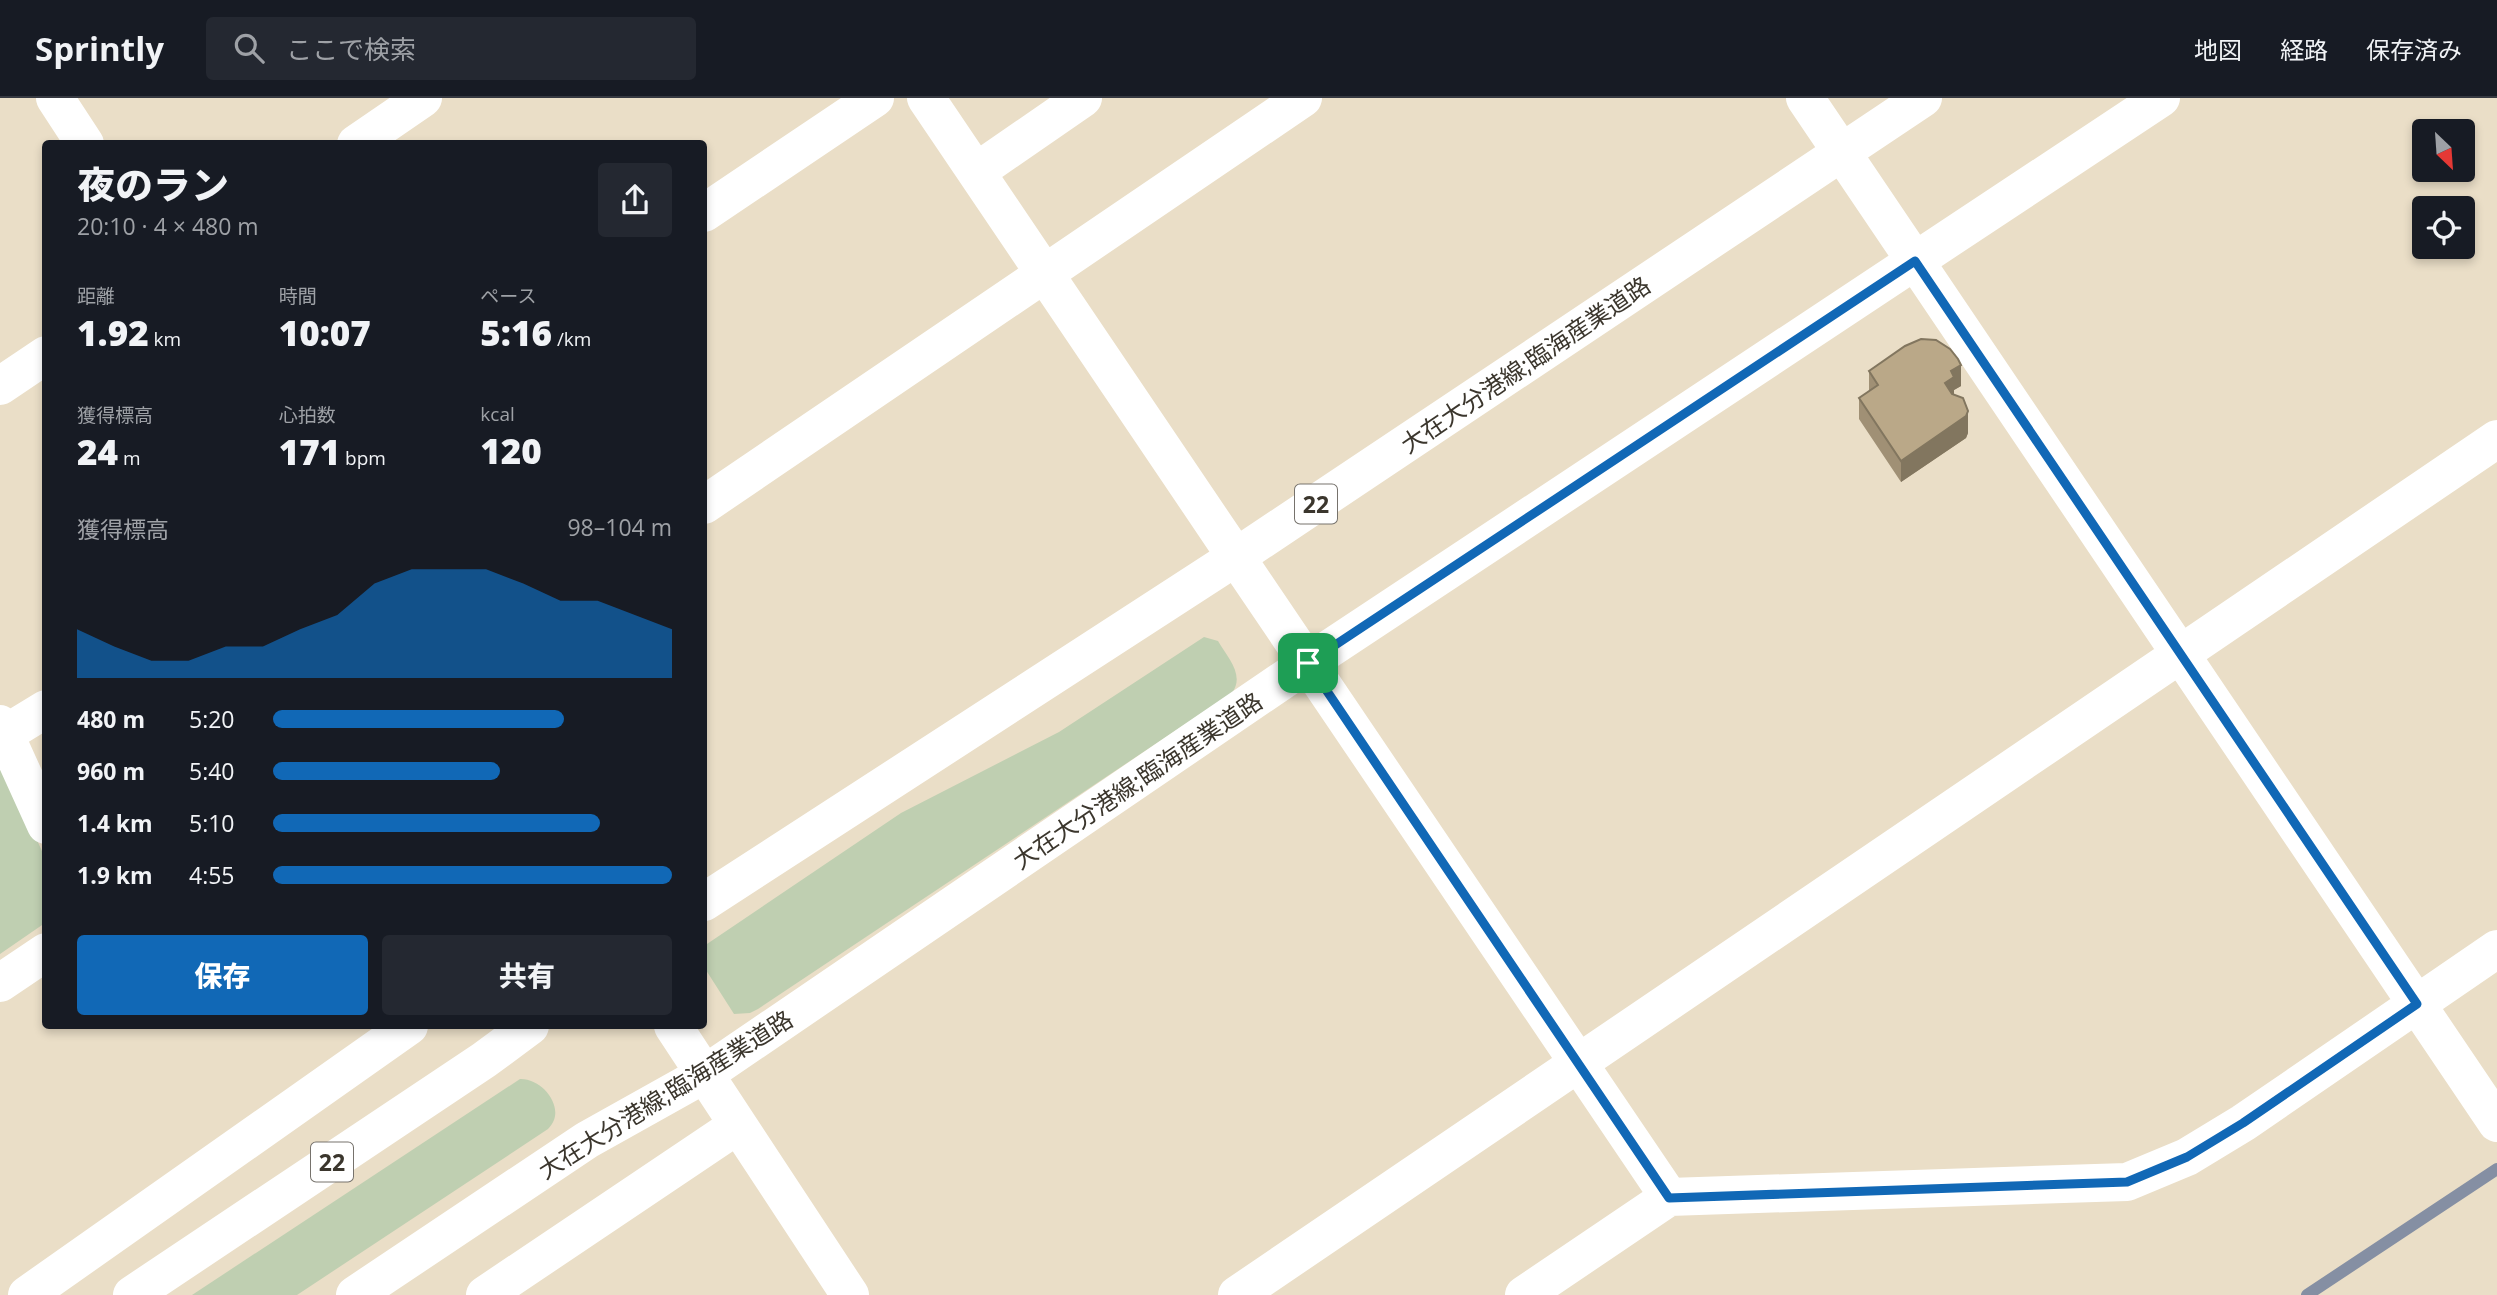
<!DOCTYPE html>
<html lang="ja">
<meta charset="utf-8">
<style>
:root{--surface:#171b24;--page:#242831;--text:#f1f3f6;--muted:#9ea1a6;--line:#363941;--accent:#1168b6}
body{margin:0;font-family:"Open Sans","Noto Sans JP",sans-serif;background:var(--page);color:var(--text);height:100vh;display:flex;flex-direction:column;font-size:26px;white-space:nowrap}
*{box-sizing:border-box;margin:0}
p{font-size:23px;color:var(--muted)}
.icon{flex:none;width:38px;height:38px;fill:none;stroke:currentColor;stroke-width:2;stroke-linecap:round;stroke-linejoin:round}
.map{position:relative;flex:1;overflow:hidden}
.details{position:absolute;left:42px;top:42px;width:665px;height:889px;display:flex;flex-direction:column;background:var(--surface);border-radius:7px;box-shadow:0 4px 10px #0003}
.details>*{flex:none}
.needle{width:46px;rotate:155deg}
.buttons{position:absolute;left:2412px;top:21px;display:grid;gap:14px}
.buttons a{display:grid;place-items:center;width:63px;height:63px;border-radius:7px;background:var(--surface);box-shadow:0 4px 10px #0003;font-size:35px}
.pin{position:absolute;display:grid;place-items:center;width:60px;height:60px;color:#fff;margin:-30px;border-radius:14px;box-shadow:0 4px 10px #0006}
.round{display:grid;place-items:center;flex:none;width:74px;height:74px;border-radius:7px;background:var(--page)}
.head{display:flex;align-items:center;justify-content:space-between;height:119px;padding:0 35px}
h1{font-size:38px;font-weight:800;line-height:52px}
.stats{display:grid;grid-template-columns:repeat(3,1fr);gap:10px;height:119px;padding:7px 35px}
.stats div{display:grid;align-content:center}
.stats b{font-size:35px;font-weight:800}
.stats small{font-size:19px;font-weight:400}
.stats p{font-size:19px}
.chart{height:196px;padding:14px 35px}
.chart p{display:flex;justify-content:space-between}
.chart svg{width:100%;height:126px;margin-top:7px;fill:var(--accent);opacity:.7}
.primary-button{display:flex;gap:14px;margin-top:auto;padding:14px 35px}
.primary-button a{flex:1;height:80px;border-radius:7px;background:var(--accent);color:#fff;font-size:28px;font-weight:800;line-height:80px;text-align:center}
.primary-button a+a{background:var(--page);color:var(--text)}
ul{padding:0 35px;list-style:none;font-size:23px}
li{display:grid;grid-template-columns:112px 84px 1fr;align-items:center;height:52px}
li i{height:18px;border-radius:9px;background:var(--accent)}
header{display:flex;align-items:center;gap:42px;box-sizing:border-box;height:98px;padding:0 35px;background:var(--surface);border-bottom:2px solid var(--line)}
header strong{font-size:33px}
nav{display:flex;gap:38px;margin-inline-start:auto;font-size:24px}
.search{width:490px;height:63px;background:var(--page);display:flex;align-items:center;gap:18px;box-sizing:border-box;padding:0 24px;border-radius:7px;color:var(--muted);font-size:26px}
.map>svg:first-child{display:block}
</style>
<header>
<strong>Sprintly</strong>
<div class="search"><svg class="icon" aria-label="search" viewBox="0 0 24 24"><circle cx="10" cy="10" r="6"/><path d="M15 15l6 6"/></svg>ここで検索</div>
<nav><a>地図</a><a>経路</a><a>保存済み</a></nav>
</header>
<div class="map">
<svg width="2497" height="1197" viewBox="0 0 2497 1197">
<rect width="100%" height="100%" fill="#eadec7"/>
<path fill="#bfcfb1" d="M1204,539L1218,543C1228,560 1245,577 1232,595L758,911L750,915L734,916L704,869V848L901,715L1059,634Z
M0,660L46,762L45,825L0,856Z
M520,981C543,980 568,1012 548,1031L297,1197H192Z"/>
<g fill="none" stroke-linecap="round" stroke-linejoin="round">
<path stroke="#858fa3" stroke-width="12" d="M2307,1197L2497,1071"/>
<path stroke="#fff" stroke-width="38" d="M55,0L85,46
M926,0L1236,459
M1805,0L2497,1025
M356,46L423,0
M976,74L1083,0
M704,115L875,0
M0,288L46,257
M704,407L1303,0
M0,626L46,727
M5,636L46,611
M0,885L46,854
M673,928L850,1197
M27,1197L409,928
M485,1197L738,1027
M1237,1197L2497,341
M1524,1197L1669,1099L2127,1084L2187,1059L2243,1025L2497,851"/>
<path stroke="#fff" stroke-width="38" d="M1236,459L1669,1099"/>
<path stroke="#fff" stroke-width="38" d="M704,804L1236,459L1923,0
M132,1197L484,962L530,928
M355,1197L587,1042L705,976L1308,565L2161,0"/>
</g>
<path fill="#a09075" d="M1869,273L1961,288L1954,292V297L1968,335L1966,340L1901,384L1859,321V300L1869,293Z"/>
<path fill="#82765f" d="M1961,267V288L1954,292V300L1945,285L1951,273Z
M1968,313V335L1966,340L1901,384V363Z"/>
<path fill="#baa888" stroke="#82765f" stroke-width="2" d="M1921,241L1936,242L1950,251L1958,261L1961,267L1951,273L1954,279L1945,285L1952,296L1963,300L1968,313L1966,318L1901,363L1859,300L1878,287L1869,273L1905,248Z"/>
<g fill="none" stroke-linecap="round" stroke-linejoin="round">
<defs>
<path id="route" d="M1915,163L2417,906L2243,1025L2187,1059L2127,1084L1669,1100L1308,565Z"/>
</defs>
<use href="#route" stroke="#fff" stroke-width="14"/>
<use href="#route" stroke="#1168b6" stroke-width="9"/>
</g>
<g text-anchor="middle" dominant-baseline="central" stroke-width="7" stroke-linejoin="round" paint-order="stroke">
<g fill="#fff" stroke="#76726c" stroke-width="2">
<rect x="1295" y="386.5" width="42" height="39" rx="5"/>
<rect x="311" y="1044.5" width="42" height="39" rx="5"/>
</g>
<g font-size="23" font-weight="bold" fill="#3b362d">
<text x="1316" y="406">22</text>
<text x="332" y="1064">22</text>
</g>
<g font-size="24" fill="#3b362d" stroke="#fff">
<text transform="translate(1525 266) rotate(-34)">大在大分港線;臨海産業道路</text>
<text transform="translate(1137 682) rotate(-34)">大在大分港線;臨海産業道路</text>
<text transform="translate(665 996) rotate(-32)">大在大分港線;臨海産業道路</text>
</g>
</g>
</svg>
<div class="buttons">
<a><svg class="needle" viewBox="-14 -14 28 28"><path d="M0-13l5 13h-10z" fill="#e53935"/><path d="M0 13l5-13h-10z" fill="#9ea1a6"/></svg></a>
<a><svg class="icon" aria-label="locate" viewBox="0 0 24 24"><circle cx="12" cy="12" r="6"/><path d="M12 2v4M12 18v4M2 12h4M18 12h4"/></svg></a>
</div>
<div class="pin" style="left:1308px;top:565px;background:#1e9e55"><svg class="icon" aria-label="arrive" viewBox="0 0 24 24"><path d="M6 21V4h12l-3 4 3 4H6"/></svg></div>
<section class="details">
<div class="head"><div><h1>夜のラン</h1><p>20:10 · 4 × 480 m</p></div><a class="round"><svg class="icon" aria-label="share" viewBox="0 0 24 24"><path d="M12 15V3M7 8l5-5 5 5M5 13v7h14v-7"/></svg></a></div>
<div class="stats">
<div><p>距離</p><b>1.92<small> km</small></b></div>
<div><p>時間</p><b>10:07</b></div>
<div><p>ペース</p><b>5:16<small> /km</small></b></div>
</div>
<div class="stats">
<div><p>獲得標高</p><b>24<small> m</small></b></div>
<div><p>心拍数</p><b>171<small> bpm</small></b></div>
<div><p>kcal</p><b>120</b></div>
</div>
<div class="chart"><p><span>獲得標高</span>98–104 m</p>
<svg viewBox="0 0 160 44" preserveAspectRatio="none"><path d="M0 44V27L10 33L20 38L30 38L40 33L50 33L60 27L70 22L80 11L90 6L100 6L110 6L120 11L130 17L140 17L150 22L160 27V44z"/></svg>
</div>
<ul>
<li><b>480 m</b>5:20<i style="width:73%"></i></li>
<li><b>960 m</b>5:40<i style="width:57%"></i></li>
<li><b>1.4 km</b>5:10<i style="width:82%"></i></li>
<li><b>1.9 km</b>4:55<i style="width:100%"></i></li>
</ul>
<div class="primary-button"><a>保存</a><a>共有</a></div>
</section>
</div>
